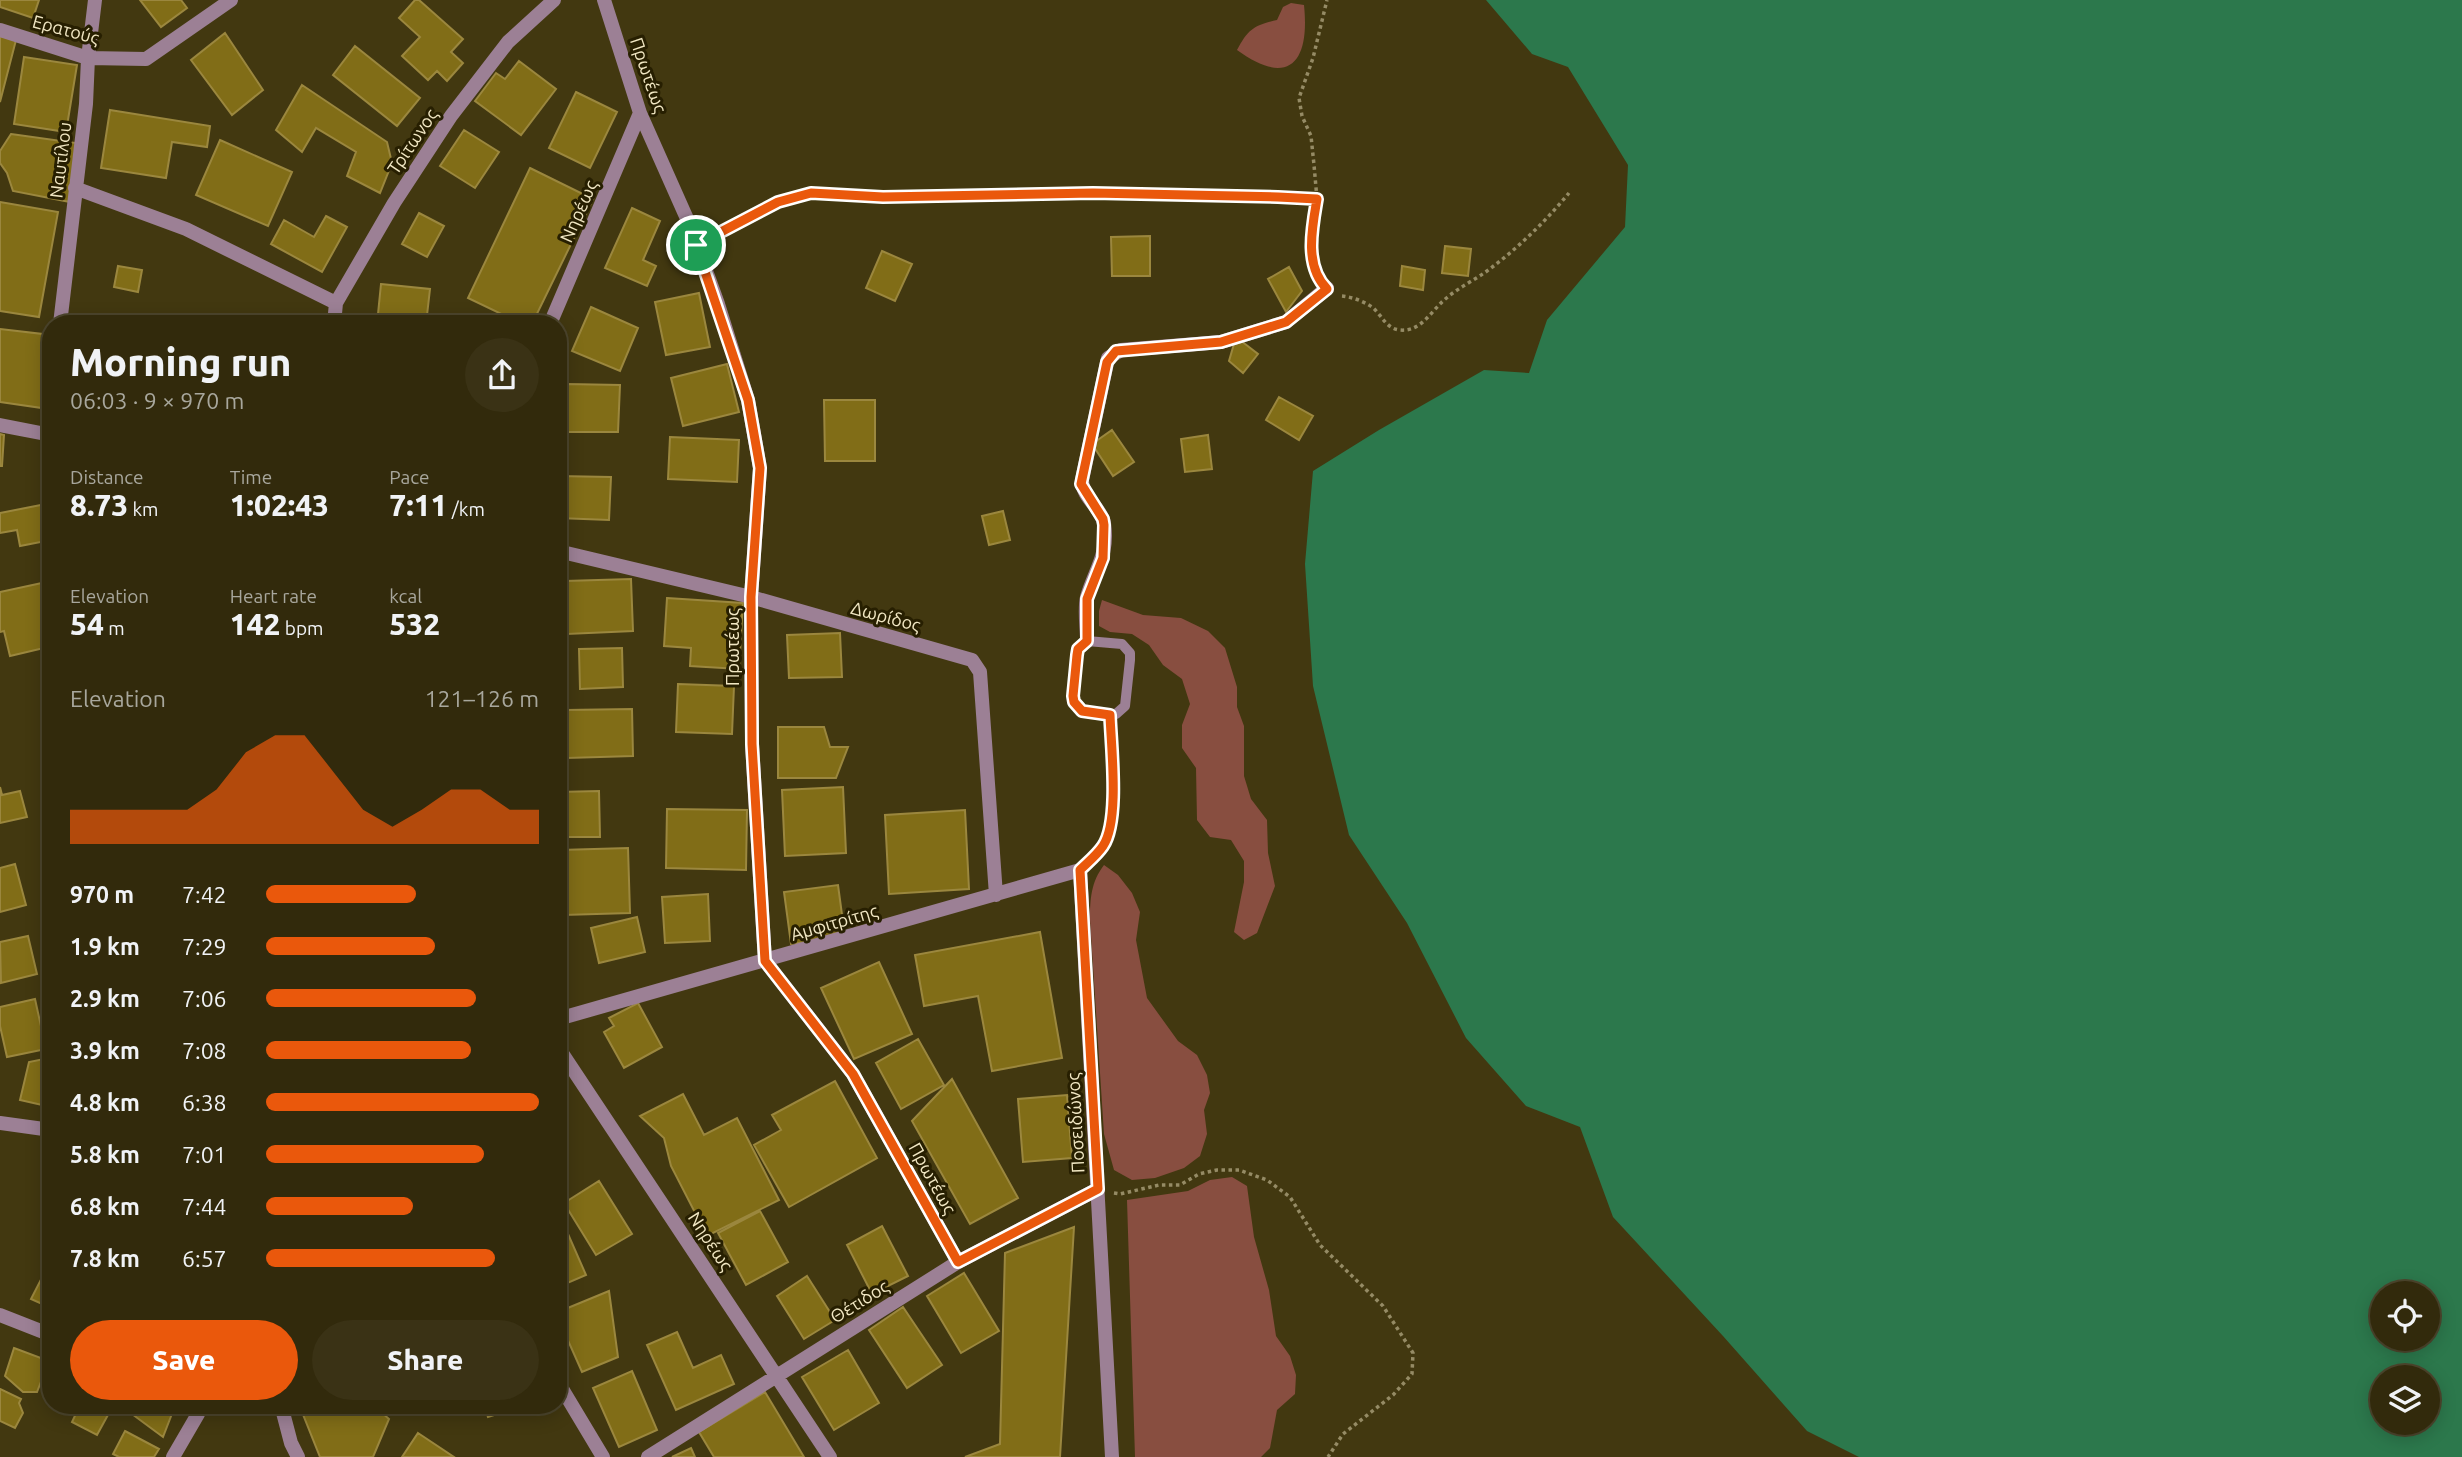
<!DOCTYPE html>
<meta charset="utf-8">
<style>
:root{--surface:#322a0c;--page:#3a3215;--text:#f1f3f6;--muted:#a8a79d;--line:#4d462d;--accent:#ea580c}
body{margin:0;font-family:Ubuntu,sans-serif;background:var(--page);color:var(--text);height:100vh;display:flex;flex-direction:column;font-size:26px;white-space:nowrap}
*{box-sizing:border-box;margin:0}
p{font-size:23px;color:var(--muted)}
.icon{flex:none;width:38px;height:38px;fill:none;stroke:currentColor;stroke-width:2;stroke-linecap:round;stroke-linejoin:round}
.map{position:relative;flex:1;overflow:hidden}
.side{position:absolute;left:42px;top:315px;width:525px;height:1099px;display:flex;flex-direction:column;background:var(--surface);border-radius:28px;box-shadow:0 4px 18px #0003,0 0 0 2px var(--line)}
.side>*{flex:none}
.fabs{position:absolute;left:2370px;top:1281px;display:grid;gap:14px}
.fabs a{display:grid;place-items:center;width:70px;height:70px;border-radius:50%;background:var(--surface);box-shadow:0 4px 18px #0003,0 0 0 2px var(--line);font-size:35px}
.pin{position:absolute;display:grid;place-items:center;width:60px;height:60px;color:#fff;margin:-30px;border:4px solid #fff;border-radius:50%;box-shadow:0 2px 7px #0007}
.round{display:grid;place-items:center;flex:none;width:74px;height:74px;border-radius:37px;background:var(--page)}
.headline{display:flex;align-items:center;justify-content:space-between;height:119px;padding:0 28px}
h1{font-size:38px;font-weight:800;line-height:52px}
.stats{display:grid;grid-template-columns:repeat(3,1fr);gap:10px;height:119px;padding:7px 28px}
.stats div{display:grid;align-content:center}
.stats b{font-size:30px;font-weight:800}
.stats small{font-size:19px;font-weight:400}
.stats p{font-size:19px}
.chart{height:196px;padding:14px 28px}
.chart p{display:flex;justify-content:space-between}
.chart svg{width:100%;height:126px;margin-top:7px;fill:var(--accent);opacity:.7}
.primary-button{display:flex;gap:14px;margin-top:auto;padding:14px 28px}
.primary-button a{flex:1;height:80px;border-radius:42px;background:var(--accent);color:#fff;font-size:28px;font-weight:800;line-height:80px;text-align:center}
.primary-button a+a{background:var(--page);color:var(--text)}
ul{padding:0 28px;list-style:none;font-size:23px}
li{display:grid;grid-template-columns:112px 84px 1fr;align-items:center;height:52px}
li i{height:18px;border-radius:9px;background:var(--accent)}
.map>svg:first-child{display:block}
</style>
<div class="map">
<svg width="2462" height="1457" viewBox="0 0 2462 1457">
<rect width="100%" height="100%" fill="#423810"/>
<path fill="#884e40" d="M1291,3L1304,5C1310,62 1289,88 1237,50C1248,29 1254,25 1277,20L1283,7Z
M1102,600L1143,615L1181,618L1208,631L1225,648L1237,687V707L1244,726V776L1251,799L1267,820L1268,853L1275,886L1257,933L1244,940L1234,932L1244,882V861L1231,840L1210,837L1197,820L1196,768L1182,748V725L1190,704L1182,679L1163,665L1149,645L1132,634L1110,632L1099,626V611Z
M1104,865L1118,875L1132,893L1140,912L1136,940L1147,998L1178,1041L1197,1055L1207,1075L1210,1093L1204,1110L1207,1134L1200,1156L1184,1168L1155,1178L1132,1180L1114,1170L1104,1134L1090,920C1090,899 1091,882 1104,865Z
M1232,1177L1247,1186L1254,1237L1269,1290L1276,1336L1290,1356L1296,1375L1295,1394L1277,1410L1270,1448L1261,1457H1135L1127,1200L1188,1191L1210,1180Z"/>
<path fill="#2c784c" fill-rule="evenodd" d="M1486,0H2462V1457H1859L1807,1431L1723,1336L1613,1217L1580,1127L1526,1106L1466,1038L1407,923L1349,835L1313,686L1305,564L1313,471L1379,430L1484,370L1529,373L1547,320L1625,227L1628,165L1568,67L1532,54ZM2382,1293H2427V1339H2382ZM2382,1377H2427V1423H2382Z"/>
<path fill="#816d17" stroke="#9b873e" stroke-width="2" d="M0,0H39L33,18L0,7Z
M140,0H181L187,8L161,27Z
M415,0H419L463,39L451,52L463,63L447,81L437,71L428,80L402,56L420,37L399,18Z
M225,33L263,90L232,115L191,60Z
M0,36L16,40L0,102Z
M355,46L420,98L397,126L333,75Z
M24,57L77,65L66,132L14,124Z
M519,61L556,89L521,135L475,101L496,73L505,79Z
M302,85L387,142L392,163L380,193L347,176L356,152L316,128L302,152L276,130Z
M576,92L617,112L590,168L549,148Z
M110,110L210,126L207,147L172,142L166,178L101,168Z
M464,130L499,152L475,188L440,166Z
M11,134L76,143L70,202L13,191L7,173L0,163V151Z
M220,140L292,172L268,226L196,195Z
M530,168L593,199L532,324H522L468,298Z
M0,202L58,212L39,317L0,311Z
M632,208L660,221L643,260L656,266L647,286L605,268Z
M419,213L444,226L427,257L402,244Z
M326,216L347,227L322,272L271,244L284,220L314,237Z
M1150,236V276H1112L1111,237Z
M1445,246L1471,249L1468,276L1442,273Z
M882,251L912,264L895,301L866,288Z
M118,266L142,270L138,292L114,287Z
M1402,266L1425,270L1423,290L1400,286Z
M1289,267L1302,291L1286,312L1268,279Z
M381,284L430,289L426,324H377Z
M699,293L710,347L666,355L655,302Z
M591,307L638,328L620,371L572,351Z
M0,329L51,335L42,408L0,402Z
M1236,337L1258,354L1243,373L1229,361Z
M727,364L739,412L683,426L671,378Z
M567,384L620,385L618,432H568Z
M1279,397L1313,416L1299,440L1266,420Z
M824,400H875V461H825Z
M1112,430L1134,462L1113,476L1092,444Z
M0,434L4,435L2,466H0Z
M1208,435L1212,469L1185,472L1181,439Z
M670,437L739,440L737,482L668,479Z
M558,476L611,477L609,520L558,518Z
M51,503V540L20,546L17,530L0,533V513Z
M1003,511L1010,540L989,545L982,516Z
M631,579L633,631L567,634L565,581Z
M51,581V628L41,630L44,648L10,656L4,631L0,632V592Z
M667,598L743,603L739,669L690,666L691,648L664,646Z
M840,633L842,677L789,678L787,635Z
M622,648L623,687L580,689L579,649Z
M678,684L734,686L732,734L676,732Z
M632,709L633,756L567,758L566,710Z
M778,727H824L830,747H848L836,778H778Z
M0,787L2,795L20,791L27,817L0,823Z
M843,787L846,853L785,856L782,790Z
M599,791L600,837H558V792Z
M667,809L747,810L746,870L666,868Z
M965,810L969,889L889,894L885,815Z
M628,848L630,913L563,915L558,906L560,850Z
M15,864L26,905L0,912V868Z
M838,885L845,937L791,944L784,892Z
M708,894L710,941L665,943L662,897Z
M637,917L645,952L599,963L591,928Z
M1040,932L1062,1058L992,1071L978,996L924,1006L915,955Z
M28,936L37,974L1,983L0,942Z
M879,962L912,1034L854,1059L821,988Z
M35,999L46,1049L7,1057L0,1026V1007Z
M638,1003L662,1047L624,1068L604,1032L614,1026L609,1018Z
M918,1039L944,1085L901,1109L876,1063Z
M44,1059L51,1061V1107L20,1100L29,1062Z
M952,1079L1018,1198L970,1224L912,1121Z
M835,1081L877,1158L789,1207L754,1145L781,1130L772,1115Z
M683,1094L704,1135L737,1118L779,1200L707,1236L671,1166L664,1138L640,1116Z
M1067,1095L1072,1158L1023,1162L1018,1099Z
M599,1181L632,1234L596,1255L564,1203Z
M760,1211L788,1262L746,1285L718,1233Z
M561,1218L586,1275L558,1287V1219Z
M882,1226L908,1276L872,1294L847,1245Z
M1074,1227L1060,1457H965L1000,1444L1005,1253Z
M50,1262L51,1263V1308L31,1299Z
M964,1273L999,1331L961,1353L927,1296Z
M807,1276L835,1320L804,1339L777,1296Z
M609,1291L618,1357L582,1372L558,1318V1312Z
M903,1307L942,1365L907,1388L869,1330Z
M677,1332L693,1368L721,1355L734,1384L676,1410L647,1345Z
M14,1348L49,1361L37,1392H23L5,1376Z
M848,1350L879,1403L834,1430L802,1377Z
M632,1371L657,1430L619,1447L593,1388Z
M0,1389L21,1399L19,1403L23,1413L15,1428L0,1421Z
M765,1392L804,1457H714L699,1432Z
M80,1405H96L109,1413L97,1435L72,1422Z
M138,1405H158L173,1411L163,1437L132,1414Z
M304,1405H373L389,1419L373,1457H320L300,1407Z
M484,1405H525L488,1417Z
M125,1431L159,1449L154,1457H119L113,1454Z
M418,1433L454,1457H402Z
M691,1448L695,1457H672Z"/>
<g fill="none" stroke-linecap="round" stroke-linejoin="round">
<path stroke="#958b65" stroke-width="3.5" stroke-dasharray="3.5 3.5" stroke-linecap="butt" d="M713,236L778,202L811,193L883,196L1093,193L1278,196L1317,199
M1316,274L1312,256V229L1317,199L1314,165L1311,136L1302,116L1299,98L1313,58L1327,0
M1342,296C1352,297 1363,301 1372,307C1382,315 1386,329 1400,330C1420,332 1430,313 1443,301C1456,289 1473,281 1487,271C1517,249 1545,222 1569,193
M1114,1193L1120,1194L1159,1185H1180L1199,1174L1217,1170H1239L1267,1180L1290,1197L1320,1245L1383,1306L1413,1353L1412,1374L1393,1395L1343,1434L1328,1457"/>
<path stroke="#9c8095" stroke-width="10" d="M1080,870C1087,863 1097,855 1103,846C1120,822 1111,746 1110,715L1116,714L1125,706L1130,660V653L1122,644L1087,641L1078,649L1077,655L1074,702L1082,711L1110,715"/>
<path stroke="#9c8095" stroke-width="14" d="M604,0L640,113L688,221L718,304L748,400L760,468L751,597L752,744L765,961L853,1074L958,1262
M0,30L88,58L146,59L231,0
M75,188L186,229L336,303
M60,324L86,104L88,58L95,0
M334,324L336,303L394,203L451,116L508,42L554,0
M550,324L640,113
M51,411L48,435L51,452
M0,425L51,435
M558,551L751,597L972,660L980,672L996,895
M1087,641C1087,628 1084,610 1087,597C1095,569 1109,555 1104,523C1101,507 1082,498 1082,480L1108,358L1121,350L1221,342L1286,322L1327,288
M558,1019L1080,870L1112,1457
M558,1047L830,1457
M0,1123L51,1130
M0,1315L51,1335
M558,1382L603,1457
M281,1405L291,1443L298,1457
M173,1457L198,1414L200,1405
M648,1457L958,1262L1098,1189"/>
</g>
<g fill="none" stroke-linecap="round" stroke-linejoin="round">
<defs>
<path id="route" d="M811,193L883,197L1093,193L1278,197L1317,199C1312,228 1304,266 1327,289L1286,322L1221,342L1116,351L1107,362L1081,484L1103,519L1104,525L1103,558L1087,599V641L1078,649L1077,655L1073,696L1074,702L1082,711L1110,715C1111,746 1120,821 1103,846C1097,855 1087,863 1080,870L1098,1189L958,1262L853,1074L765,961L752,744L751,597L760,468L748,400L696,245L778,202Z"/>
</defs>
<use href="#route" stroke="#fff" stroke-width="14"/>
<use href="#route" stroke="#ea580c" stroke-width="9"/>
</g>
<g text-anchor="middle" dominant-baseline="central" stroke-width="6" stroke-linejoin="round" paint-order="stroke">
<g font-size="18" fill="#f1e7c3" stroke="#271f01">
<text transform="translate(66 29) rotate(15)">Ερατούς</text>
<text transform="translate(649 75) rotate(71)">Πρωτέως</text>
<text transform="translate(412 141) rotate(-56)">Τρίτωνος</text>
<text transform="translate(60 160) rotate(-83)">Ναυτίλου</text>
<text transform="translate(578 211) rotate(-66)">Νηρέως</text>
<text transform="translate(886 616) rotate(15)">Δωρίδος</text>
<text transform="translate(732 647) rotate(-90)">Πρωτέως</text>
<text transform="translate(834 922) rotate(-16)">Αμφιτρίτης</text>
<text transform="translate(1075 1123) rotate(-93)">Ποσειδώνος</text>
<text transform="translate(933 1178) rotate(61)">Πρωτέως</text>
<text transform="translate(711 1241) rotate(57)">Νηρέως</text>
<text transform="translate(859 1301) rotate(-32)">Θέτιδος</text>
</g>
</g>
</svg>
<div class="fabs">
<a><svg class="icon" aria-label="locate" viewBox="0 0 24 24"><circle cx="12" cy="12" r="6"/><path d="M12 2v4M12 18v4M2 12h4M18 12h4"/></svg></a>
<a><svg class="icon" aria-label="layers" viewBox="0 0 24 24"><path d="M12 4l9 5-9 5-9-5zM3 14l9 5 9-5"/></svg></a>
</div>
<div class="pin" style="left:696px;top:245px;background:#1e9e55"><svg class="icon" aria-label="arrive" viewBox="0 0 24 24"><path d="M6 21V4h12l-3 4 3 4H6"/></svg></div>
<section class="side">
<div class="headline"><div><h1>Morning run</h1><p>06:03 · 9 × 970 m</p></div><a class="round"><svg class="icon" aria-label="share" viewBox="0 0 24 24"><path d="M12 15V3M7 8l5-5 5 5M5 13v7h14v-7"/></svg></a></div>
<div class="stats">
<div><p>Distance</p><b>8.73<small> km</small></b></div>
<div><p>Time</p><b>1:02:43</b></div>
<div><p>Pace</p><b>7:11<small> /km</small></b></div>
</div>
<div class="stats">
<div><p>Elevation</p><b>54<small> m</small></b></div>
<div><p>Heart rate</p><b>142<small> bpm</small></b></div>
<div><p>kcal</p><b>532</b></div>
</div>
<div class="chart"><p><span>Elevation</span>121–126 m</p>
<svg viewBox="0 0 160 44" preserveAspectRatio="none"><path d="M0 44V32L10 32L20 32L30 32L40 32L50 25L60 12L70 6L80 6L90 19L100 32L110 38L120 32L130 25L140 25L150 32L160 32V44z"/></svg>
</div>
<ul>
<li><b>970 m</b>7:42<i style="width:55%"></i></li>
<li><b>1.9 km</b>7:29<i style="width:62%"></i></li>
<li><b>2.9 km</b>7:06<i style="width:77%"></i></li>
<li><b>3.9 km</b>7:08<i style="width:75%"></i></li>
<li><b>4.8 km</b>6:38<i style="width:100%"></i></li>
<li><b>5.8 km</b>7:01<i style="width:80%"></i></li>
<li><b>6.8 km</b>7:44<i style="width:54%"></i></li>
<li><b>7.8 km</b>6:57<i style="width:84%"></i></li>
</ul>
<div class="primary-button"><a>Save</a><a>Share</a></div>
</section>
</div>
